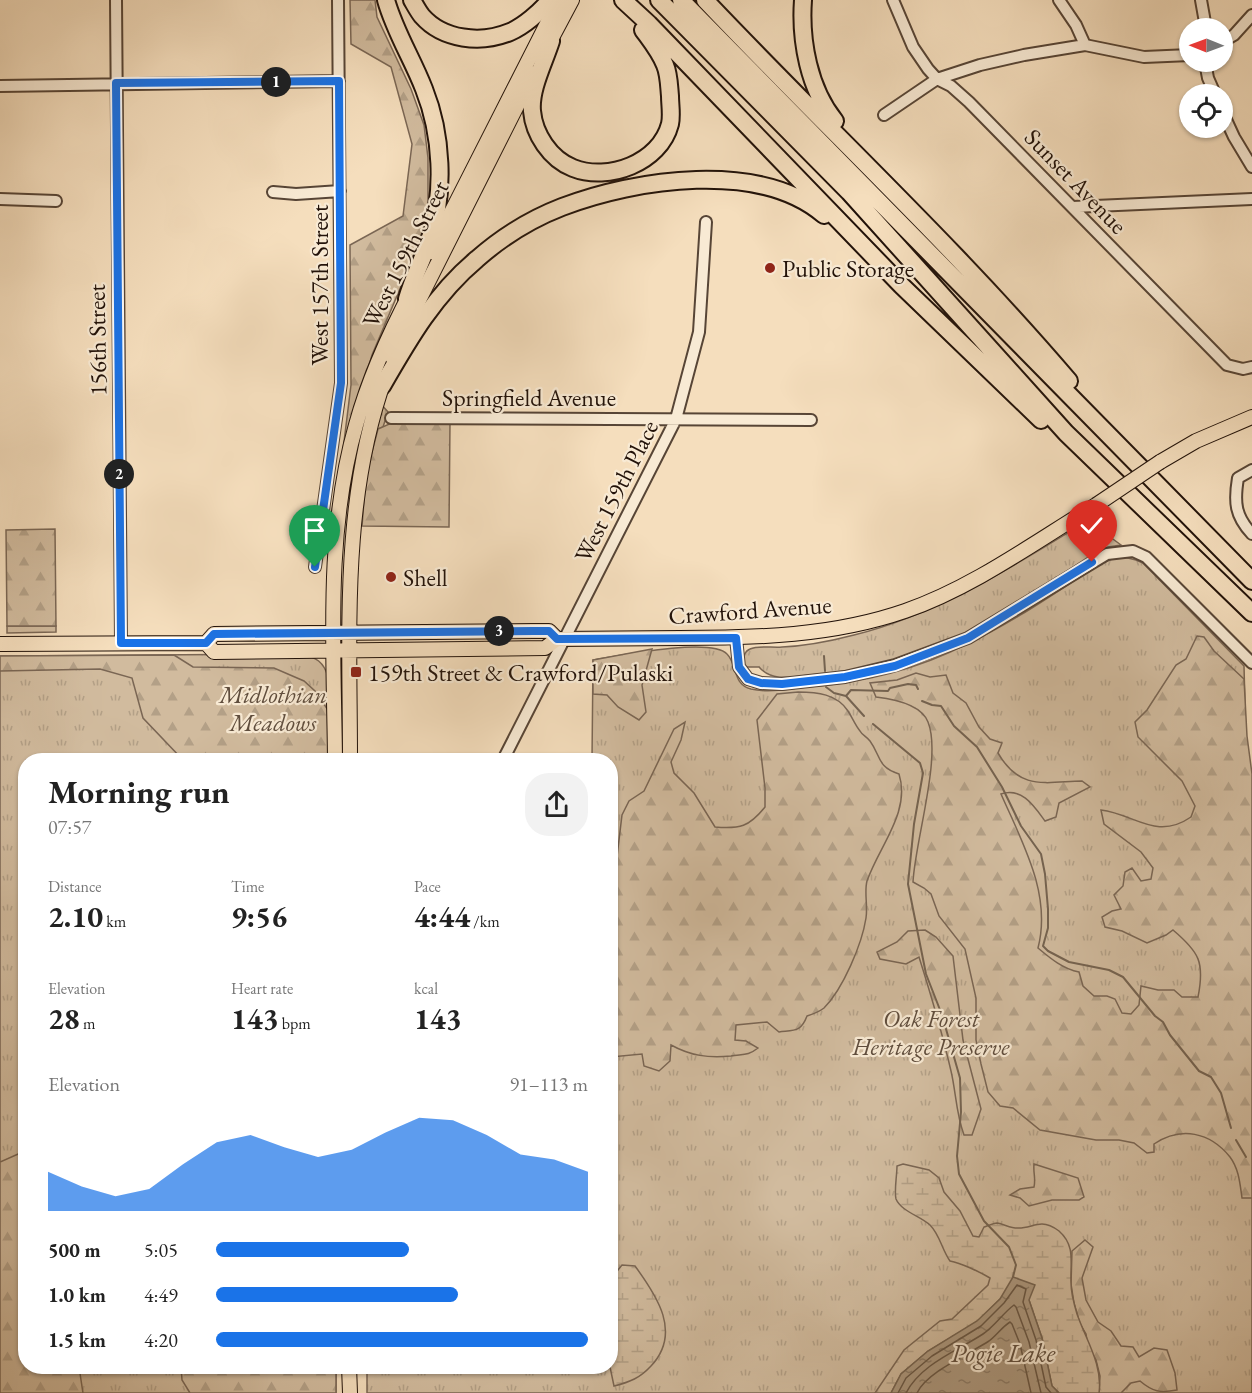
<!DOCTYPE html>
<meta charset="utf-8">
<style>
:root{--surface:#fff;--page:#f2f2f2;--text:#222;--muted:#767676;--accent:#1a73e8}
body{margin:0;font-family:"EB Garamond",serif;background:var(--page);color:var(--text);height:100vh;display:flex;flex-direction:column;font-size:22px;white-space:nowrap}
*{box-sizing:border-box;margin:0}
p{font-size:20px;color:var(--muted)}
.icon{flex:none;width:33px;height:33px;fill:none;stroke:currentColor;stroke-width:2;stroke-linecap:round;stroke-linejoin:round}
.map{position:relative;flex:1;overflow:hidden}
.side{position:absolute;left:18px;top:753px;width:600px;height:621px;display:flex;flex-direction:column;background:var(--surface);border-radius:24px;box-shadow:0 2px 4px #0004}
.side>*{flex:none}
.needle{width:39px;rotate:271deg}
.buttons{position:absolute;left:1179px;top:18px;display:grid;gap:12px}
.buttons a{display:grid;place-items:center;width:54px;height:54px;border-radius:50%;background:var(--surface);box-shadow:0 2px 4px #0004;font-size:30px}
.pin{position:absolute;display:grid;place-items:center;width:51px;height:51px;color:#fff;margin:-62px -26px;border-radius:50% 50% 50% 0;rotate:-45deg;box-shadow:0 0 6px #0007}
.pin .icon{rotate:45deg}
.km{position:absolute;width:30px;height:30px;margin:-15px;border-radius:50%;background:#222;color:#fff;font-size:16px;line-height:30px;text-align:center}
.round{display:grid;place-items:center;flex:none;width:63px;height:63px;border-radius:24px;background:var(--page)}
.summary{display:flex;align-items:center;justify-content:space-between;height:102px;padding:0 30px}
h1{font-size:33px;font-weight:700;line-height:45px}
.stats{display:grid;grid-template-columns:repeat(3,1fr);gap:9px;height:102px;padding:6px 30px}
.stats div{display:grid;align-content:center}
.stats b{font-size:30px;font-weight:700}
.stats small{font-size:16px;font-weight:400}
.stats p{font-size:16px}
.chart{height:168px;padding:12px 30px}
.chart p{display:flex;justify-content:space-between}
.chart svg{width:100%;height:108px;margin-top:6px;fill:var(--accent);opacity:.7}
ul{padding:0 30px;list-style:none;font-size:20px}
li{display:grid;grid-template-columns:96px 72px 1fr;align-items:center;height:45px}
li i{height:15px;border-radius:8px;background:var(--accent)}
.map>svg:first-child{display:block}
</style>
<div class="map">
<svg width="1252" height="1393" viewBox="0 0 1252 1393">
<defs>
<pattern id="grass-tufts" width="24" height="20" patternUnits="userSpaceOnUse" patternTransform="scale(1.5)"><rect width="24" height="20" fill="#d1bb9e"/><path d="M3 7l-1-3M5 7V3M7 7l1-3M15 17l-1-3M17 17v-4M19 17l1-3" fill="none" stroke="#b3a087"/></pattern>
<pattern id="forest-firs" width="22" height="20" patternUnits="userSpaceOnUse" patternTransform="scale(1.5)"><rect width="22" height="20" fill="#d1bb9e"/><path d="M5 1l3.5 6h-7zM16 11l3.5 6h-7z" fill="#b3a087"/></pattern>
<pattern id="wetland-marsh" width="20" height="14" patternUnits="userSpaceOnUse" patternTransform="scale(1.5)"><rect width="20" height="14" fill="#d1bb9e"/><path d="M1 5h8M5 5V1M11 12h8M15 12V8" fill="none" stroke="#b3a087"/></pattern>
<pattern id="water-ripples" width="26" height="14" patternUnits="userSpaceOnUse" patternTransform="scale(1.5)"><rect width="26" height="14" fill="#ad9980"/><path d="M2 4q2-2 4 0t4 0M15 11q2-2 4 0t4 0" fill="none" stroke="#8c7b67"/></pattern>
</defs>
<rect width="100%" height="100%" fill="#f5debd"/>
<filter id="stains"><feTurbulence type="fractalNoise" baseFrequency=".00333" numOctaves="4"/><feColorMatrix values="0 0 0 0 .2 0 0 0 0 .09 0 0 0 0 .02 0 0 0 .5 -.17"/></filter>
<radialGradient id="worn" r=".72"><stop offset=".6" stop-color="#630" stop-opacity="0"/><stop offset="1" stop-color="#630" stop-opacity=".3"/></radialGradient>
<path fill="url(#grass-tufts)" stroke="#7a6654" stroke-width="1.5" d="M380,403L388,412L383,427L378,429L366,475L362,525H355Z
M1103,511L1107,525L1106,534L1121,545L1108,547L1098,551C1057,577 1016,606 973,629C924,655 866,671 810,675C792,677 772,682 759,667H745L742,664C742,658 745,651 750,649C758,645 773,648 782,647C806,646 831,641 854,635C946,612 1023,560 1103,511Z
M1124,557L1136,560L1143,563L1244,666L1252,972V1393H367V1367L610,1366V760H592L593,660C617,656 711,637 727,654C738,665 732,684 751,689C768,693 789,689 806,687C861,683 918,669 967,644C1014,622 1056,592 1100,564L1112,559Z
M7,626H56V632L7,633Z
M301,654C316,657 324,662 328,677L329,760H26V1366L336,1367V1393H0V656Z"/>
<path fill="url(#forest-firs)" stroke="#7a6654" stroke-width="1.5" d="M350,0H375L377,17L411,89L424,125L428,158V208L424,232L372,355L342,458L351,385L350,245L403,216L412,144L391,67L351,44Z
M396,421L450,422L449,527L362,526L366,475L378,429Z
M55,529L56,626H7L6,530Z
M1197,636L1204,637L1214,651L1244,679L1247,736L1252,774V1198H1242C1240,1184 1239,1169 1230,1157C1210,1132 1181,1126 1154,1144V1152L1147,1153L1134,1143L1119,1140H1096L1040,1130L1013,1108L1000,1106L988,1092L981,1064L976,1040V998L965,949L939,916L931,894L924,888L913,882C915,841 942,757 928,722C921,704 893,699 876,697L870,683L897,680L916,673L930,677L946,675L953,693L966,703L979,727L990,739L1002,743L998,753C1020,791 1045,782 1082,781L1090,787L1059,803L1056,817L1045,821C1034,806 1022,787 1001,794C1022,842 1052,894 1038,948C1050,958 1063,969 1079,972L1083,986L1094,996H1107L1115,999L1122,1013L1131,1014L1139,1005L1141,986L1158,990H1174L1182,997H1198C1205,962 1199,952 1173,930L1166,935L1147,943L1122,931L1105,927L1102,917L1112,911L1121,909L1114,895L1123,886L1125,872L1132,868L1141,881L1151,879L1153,868L1141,852L1104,824L1101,810C1135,814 1156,841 1191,817L1195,806L1182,781L1138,737L1135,722L1147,710L1176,665L1186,659Z
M652,649L642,685L646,712L639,720L618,707L607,695L593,694V660Z
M174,655L193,667L274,668L304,681L315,691L328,710L329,760H183L143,718L132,678L100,669L0,671V656Z
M798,692C817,692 837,694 848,711C852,717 855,725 860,731C862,735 867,737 870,741C881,756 877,767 899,774C911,812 879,846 867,881C864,892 868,906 866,918C862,944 843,989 824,1008C819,1012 813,1014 807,1016C801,1032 795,1030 779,1032L767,1022L736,1025L735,1040L746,1041L758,1048C748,1056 743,1054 731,1056C708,1058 691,1056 671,1045L670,1061L659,1071L644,1066L642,1054L611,1057L610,915L622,815L629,801L644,791L674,729L685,722L681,740L671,762L674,773L694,793L715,827C740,829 749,827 765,807V788L757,720L777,694Z
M925,930L936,937L953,956L963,1040L981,1109L972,1135H964C956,1114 956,1092 951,1071C942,1032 931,995 919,957L906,964L880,959L877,952L897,942L908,931Z
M25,1151L26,1366L79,1367L83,1393H0V1162Z
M1034,1164L1078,1178L1084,1197L1079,1200H1052L1029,1206L1020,1198L1010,1195L1020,1189L1034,1187C1036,1178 1033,1173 1034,1164Z
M1085,1240L1093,1247L1082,1278L1086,1300L1098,1322L1111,1331L1121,1346L1133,1347L1139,1357L1154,1348L1167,1350L1175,1373L1177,1390C1160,1393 1153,1392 1140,1381L1131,1383L1121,1393H1099L1100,1376L1096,1360L1088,1347L1086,1334L1080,1324L1074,1303L1071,1284L1072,1251Z
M181,1367H336V1393H190L182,1380Z"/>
<path fill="url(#wetland-marsh)" stroke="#7a6654" stroke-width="1.5" d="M903,1164L929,1170L939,1178L944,1192L960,1211L973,1236L979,1237L984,1227C987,1226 994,1223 997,1223C1004,1224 1012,1229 1019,1228C1027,1228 1035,1224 1042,1224C1048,1224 1055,1228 1059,1231C1076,1246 1070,1263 1071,1283C1071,1293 1074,1304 1077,1314C1086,1340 1103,1365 1099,1393H1059L1052,1386L1042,1338L1029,1300L1000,1299L977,1322L928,1351L901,1374L891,1393H875L904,1350L940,1321L952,1319L988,1285L990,1278C980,1272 961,1263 950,1261C942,1250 940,1235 930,1225C920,1216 901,1211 896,1199C894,1191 897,1175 897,1166Z
M622,1265L635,1266C657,1296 682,1333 651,1366C640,1378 630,1382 614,1386L610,1367L611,1286L614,1275Z"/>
<path fill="url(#water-ripples)" stroke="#756350" stroke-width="1.5" d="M1013,1277L1035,1285L1029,1300L1042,1338L1052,1386L1059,1393H891L901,1374L928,1351L977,1321L1000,1299Z"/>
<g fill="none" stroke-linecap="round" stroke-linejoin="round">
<path stroke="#685644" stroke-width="1.5" d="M898,1393L906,1378L932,1356L981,1326L1004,1303L1017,1285L1026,1289L1023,1302L1036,1340L1046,1387L1051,1393
M906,1393C921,1364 957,1351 983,1334C995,1326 1003,1313 1014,1305L1016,1307L1029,1342L1041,1393
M917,1393C927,1372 969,1354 989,1341C996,1336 1002,1327 1010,1322L1012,1324L1020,1344L1031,1393"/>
<path stroke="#756350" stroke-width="2" d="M824,656L825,671
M826,687L834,693L846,696L864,716
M846,696L851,690L888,691L890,688L908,684L916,685L918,689
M922,701L932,705L941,706L954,726L977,747L1002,787L1021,826L1041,854L1045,874L1048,909V928L1043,946L1048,951L1069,962L1109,970L1123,977L1155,1016L1163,1022L1170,1035L1199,1071L1211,1077L1221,1093L1231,1128
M873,724L920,763L923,773L914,824L908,884L926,974L942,1015L960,1078L961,1112L957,1156L959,1174L984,1221L1009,1247L1016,1265L1013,1277
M1236,1140L1246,1157"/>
<defs>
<path id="minor" d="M116,0L121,643
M893,0L913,47L928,69L937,79L951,86L969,102L1227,365L1243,369L1252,367
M1059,0L1076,25L1085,45
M1201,0L1206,28
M1222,42L1234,35L1252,15
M1205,62L1208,78L1215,94
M0,86L339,81
M1222,111L1234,137L1252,167
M884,115L937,79L980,65L1024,55L1085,45L1144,57L1190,55
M273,192L296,194L340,191
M0,199L56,201
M1073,207L1252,199
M391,418L811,420
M1252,470L1238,478C1234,502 1235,516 1252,534
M315,567L341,383L338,0
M736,638L739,667L748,679L761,683L782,684L845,677L895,665L968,638L1107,554L1133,551L1146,557L1252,663
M503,760L676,419L699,332L706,222"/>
<path id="major" d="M546,49L572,0
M431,252L559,0
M392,357L407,324L533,74
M1160,462L1196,441L1252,417
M206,643L214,652L545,648L557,639C598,639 639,638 680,638C756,638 833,636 905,611C972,588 1035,542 1096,505
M0,644L206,643L214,634L534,631H549L557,639
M335,760C334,649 325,533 356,425C369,377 389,334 412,290
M350,760C350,632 341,501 385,378
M349,1366L350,1393"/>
<path id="highway" d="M386,0C395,32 412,58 424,89C442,134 445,192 430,238C423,259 413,278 407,299
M412,0C415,5 418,11 422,16C443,40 481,44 510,32C524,26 540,12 550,0
M623,0L649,24L901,285L1041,420
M659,0L849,192L1066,433L1252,613
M681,0L1252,581
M705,0C826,128 955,247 1069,381
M803,0C800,41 809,89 835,121
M551,41C544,63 530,89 532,111C534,134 550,159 573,168C608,182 660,163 670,124C672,115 670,105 670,96C669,86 669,74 665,65C660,52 651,41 643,30
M382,386C409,339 435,294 477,259C502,237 531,219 562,207C635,179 760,160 824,215"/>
</defs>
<use href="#minor" stroke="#574536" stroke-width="14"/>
<use href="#major" stroke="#221209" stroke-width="16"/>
<use href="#highway" stroke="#221209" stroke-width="20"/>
<use href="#minor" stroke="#f8ead4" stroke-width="10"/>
<use href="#major" stroke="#f5debd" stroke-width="14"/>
<use href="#highway" stroke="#f5debd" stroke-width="16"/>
<defs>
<path id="major-bridge" d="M1096,505L1160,462"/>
</defs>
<use href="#major-bridge" stroke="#221209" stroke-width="16" stroke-linecap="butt"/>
<use href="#major-bridge" stroke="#f5debd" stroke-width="14"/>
</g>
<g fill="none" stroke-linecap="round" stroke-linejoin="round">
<defs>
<path id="route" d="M315,567L341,383L339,81L116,83L121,643H206L214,634L534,631H549L557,639L736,638L739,667L748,679L761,683L782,684L845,677L895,666L968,638L1092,562"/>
</defs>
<use href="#route" stroke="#fff" stroke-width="12"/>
<use href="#route" stroke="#1a73e8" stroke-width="8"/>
</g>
<g fill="#8f2418" stroke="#f8ead4" stroke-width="2">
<circle cx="770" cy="268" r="6"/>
<circle cx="391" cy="577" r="6"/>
<rect x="350" y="666" width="12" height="12" rx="3"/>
</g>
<g text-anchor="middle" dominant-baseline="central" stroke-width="4.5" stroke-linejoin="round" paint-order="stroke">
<g font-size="24" fill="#221209" stroke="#f8ead4">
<text transform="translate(1076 181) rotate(46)">Sunset Avenue</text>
<text transform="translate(405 254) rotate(-63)">West 159th Street</text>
<text transform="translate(319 285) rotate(-90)">West 157th Street</text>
<text transform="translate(97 340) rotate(-91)">156th Street</text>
<text x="529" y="397">Springfield Avenue</text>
<text transform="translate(616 491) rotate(-63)">West 159th Place</text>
<text transform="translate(750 610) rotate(-4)">Crawford Avenue</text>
</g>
<g font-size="24" fill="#221209" stroke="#f8ead4" text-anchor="start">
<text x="782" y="268">Public Storage</text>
<text x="403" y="577">Shell</text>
<text x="368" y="672">159th Street &amp; Crawford/Pulaski</text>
</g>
<g font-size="24" font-style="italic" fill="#5f4d3d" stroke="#f8ead4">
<text x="273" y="694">Midlothian<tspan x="273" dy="28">Meadows</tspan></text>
<text x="931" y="1018">Oak Forest<tspan x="931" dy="28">Heritage Preserve</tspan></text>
</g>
<g font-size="26" font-style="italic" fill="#614f3f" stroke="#f8ead4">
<text x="1003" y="1353">Pogie Lake</text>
</g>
</g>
<rect width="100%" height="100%" filter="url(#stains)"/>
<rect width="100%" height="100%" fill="url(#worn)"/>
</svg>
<div class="buttons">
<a><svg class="needle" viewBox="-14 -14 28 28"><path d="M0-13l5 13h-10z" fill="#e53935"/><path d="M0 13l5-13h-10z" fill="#767676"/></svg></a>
<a><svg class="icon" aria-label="locate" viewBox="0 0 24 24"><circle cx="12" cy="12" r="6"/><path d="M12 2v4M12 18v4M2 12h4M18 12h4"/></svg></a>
</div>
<div class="pin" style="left:315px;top:567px;background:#1e9e55"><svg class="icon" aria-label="arrive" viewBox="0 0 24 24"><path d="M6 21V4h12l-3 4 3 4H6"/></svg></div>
<div class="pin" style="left:1092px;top:562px;background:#d93025"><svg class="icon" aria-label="check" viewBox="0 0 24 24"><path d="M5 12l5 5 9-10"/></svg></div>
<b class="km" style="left:276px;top:82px">1</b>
<b class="km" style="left:119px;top:474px">2</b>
<b class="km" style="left:499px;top:631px">3</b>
<section class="side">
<div class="summary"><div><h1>Morning run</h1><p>07:57</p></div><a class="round"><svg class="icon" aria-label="share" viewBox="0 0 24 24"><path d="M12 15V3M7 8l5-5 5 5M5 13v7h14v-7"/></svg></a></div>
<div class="stats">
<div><p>Distance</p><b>2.10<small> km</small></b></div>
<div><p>Time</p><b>9:56</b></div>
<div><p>Pace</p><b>4:44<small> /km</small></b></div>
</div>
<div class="stats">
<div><p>Elevation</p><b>28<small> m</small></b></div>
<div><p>Heart rate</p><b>143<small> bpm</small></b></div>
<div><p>kcal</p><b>143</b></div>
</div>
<div class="chart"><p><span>Elevation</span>91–113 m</p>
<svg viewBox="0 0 160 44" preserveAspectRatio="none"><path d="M0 44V28L10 34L20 38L30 35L40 25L50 16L60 13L70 18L80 22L90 19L100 12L110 6L120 7L130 13L140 21L150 23L160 28V44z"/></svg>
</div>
<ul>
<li><b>500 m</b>5:05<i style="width:52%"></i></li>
<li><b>1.0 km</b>4:49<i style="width:65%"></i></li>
<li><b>1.5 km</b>4:20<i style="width:100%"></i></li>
</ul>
</section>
</div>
